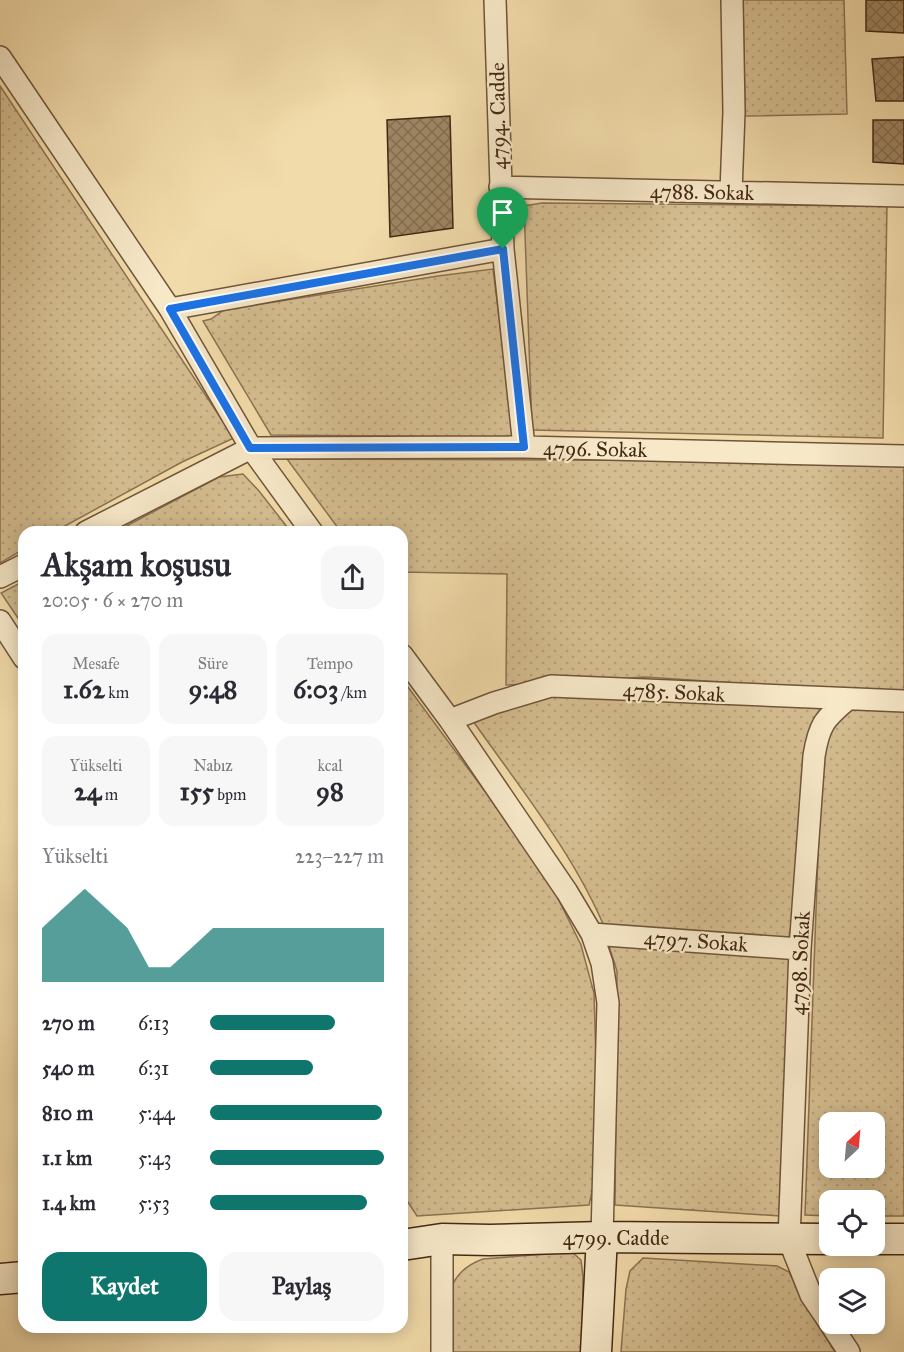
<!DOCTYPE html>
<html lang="tr">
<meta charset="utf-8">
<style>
:root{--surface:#fff;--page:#f7f7f7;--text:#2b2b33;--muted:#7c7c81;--accent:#0f766e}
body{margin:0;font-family:"IM FELL Great Primer",serif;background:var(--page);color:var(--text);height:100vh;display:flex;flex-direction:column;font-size:22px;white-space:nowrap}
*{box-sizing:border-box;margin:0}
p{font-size:20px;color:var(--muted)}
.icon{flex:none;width:33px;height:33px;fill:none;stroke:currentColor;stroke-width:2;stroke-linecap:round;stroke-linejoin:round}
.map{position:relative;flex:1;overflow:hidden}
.side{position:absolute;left:18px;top:526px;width:390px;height:807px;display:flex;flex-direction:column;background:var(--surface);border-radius:18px;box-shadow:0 3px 15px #0003}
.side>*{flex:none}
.needle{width:39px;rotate:26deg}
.controls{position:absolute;left:819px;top:1112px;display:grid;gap:12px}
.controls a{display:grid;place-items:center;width:66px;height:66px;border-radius:12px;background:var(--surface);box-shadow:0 3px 15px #0003;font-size:30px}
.pin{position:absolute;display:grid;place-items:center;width:51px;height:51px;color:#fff;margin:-62px -26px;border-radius:50% 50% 50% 0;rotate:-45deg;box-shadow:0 0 6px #0007}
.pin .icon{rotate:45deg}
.round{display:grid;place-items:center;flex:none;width:63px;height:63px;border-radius:18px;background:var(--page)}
.headline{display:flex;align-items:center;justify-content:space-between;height:102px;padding:0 24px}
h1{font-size:33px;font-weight:700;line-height:45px}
.metrics{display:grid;grid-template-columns:repeat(3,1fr);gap:9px;height:102px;padding:6px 24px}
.metrics div{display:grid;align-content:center;border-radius:15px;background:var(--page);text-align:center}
.metrics b{font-size:26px;font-weight:700}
.metrics small{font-size:16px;font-weight:400}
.metrics p{font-size:16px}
.chart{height:168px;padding:12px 24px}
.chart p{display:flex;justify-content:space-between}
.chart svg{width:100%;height:108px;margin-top:6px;fill:var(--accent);opacity:.7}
.button{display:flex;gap:12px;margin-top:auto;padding:12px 24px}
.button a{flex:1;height:69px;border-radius:18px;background:var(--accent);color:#fff;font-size:24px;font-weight:700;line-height:69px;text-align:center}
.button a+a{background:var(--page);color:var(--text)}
ul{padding:0 24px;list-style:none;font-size:20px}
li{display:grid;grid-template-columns:96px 72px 1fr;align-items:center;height:45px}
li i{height:15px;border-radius:8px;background:var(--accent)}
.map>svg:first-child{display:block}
</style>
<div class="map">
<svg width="904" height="1352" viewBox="0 0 904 1352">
<defs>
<pattern id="grass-dots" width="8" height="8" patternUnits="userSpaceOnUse" patternTransform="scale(1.5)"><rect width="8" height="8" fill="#d4bd90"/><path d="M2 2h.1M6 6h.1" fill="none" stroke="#b7a27b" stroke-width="1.8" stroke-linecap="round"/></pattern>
<pattern id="building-cross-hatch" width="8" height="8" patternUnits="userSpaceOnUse" patternTransform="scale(1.5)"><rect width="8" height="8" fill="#9e8562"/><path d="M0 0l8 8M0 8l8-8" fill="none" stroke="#826d50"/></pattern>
</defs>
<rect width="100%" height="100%" fill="#f2dbaa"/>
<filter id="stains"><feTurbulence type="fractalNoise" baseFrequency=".00333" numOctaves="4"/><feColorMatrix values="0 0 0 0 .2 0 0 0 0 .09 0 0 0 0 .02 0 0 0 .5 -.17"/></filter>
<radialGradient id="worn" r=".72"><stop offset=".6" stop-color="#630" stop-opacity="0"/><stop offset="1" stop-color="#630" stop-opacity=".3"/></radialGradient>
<path fill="url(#grass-dots)" stroke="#8c7252" stroke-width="1.5" fill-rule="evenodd" d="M743,0H844L847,114L745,116Z
M0,86L234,438L182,462L54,532H24V549L0,563Z
M542,203L887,206L883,438L532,430L524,206Z
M493,269L514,437L271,435L203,321L211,319L224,310L438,276Z
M287,459L852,461L904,467V694L645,677L506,685L507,574L402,572V532H341Z
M243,474L259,491L291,532H115L219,477Z
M24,581V627L1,593Z
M402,679L546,874L581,945L594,993L599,1161L589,1205L417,1216L402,1193Z
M575,693L828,704L809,738L790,935L781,943L606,931C575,855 520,788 473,721L547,697Z
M854,707L904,711V1216H875L874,1200H830L829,1216L805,1215L822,744L832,722ZM830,1122H874V1167H830Z
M607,940L792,956L780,1216L615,1205L617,971Z
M572,1252L581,1260L583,1277L582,1352H449C448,1314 438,1275 483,1259Z
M643,1258L777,1266L789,1272L804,1303L835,1352H621L626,1289L630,1271Z"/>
<path fill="url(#building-cross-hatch)" stroke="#432814" stroke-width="1.5" d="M866,0H904V33L866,31Z
M904,57V101H876L872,59Z
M450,116L453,228L390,237L387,120Z
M873,120H904V164L873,162Z"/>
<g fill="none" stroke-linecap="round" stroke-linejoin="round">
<defs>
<path id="street" d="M495,0L503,249L524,447
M0,57L170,309L251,448L312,532
M500,187L904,196
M731,192L734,112L732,0
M170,309L503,249
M86,532L251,448L524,447L904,456
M0,577L24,565
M0,621L24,658
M402,655L450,720L567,892L592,934L602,963L608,1003L602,1237
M450,720L494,703L551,686L904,701
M592,934L800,949
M830,1323L811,1295L789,1240L800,949L814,756C819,725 824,719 848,699
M830,1323L849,1352
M442,1352V1239"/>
<path id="secondary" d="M874,1239H904
M402,1245L442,1239L490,1240L602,1237L830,1239
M0,1279L24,1277
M596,1352L602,1237"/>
</defs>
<use href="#street" stroke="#6f553a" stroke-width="24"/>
<use href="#secondary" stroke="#432814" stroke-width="33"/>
<use href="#street" stroke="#f7e8c8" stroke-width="21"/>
<use href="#secondary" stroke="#f7e8c8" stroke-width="30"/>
</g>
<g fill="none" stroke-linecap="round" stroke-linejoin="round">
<defs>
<path id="route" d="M503,249L524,447L250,448L170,309Z"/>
</defs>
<use href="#route" stroke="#fff" stroke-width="12"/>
<use href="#route" stroke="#1a73e8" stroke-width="8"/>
</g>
<g text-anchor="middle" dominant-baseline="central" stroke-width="4.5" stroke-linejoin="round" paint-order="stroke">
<g font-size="21" fill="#432814" stroke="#f7e8c8">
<text transform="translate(498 116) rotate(-91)">4794. Cadde</text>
<text transform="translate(702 192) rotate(1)">4788. Sokak</text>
<text transform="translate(595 449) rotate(1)">4796. Sokak</text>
<text transform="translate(674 692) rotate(3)">4785. Sokak</text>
<text transform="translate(696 941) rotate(4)">4797. Sokak</text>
<text transform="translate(800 963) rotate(-87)">4798. Sokak</text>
<text x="616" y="1238">4799. Cadde</text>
</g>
</g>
<rect width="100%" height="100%" filter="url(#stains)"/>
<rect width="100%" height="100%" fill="url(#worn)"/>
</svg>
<div class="controls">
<a><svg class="needle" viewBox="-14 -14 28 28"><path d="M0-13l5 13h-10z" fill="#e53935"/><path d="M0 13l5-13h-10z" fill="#7c7c81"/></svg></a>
<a><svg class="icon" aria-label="locate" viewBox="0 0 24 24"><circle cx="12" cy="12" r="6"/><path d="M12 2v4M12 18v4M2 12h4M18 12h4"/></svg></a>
<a><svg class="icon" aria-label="layers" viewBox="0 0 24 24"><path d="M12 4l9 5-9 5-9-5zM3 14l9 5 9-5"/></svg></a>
</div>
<div class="pin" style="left:503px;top:249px;background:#1e9e55"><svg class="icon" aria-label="arrive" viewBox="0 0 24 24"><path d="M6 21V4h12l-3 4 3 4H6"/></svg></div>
<section class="side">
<div class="headline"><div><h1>Akşam koşusu</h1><p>20:05 · 6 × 270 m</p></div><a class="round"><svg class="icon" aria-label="share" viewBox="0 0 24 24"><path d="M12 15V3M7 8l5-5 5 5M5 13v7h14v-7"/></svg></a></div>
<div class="metrics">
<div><p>Mesafe</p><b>1.62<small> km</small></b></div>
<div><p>Süre</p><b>9:48</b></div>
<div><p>Tempo</p><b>6:03<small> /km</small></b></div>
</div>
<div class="metrics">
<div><p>Yükselti</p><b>24<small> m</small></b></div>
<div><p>Nabız</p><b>155<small> bpm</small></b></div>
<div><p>kcal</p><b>98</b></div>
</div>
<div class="chart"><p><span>Yükselti</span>223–227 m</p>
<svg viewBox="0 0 160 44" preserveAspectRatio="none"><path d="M0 44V22L10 14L20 6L30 14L40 22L50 38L60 38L70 30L80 22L90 22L100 22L110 22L120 22L130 22L140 22L150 22L160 22V44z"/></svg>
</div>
<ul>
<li><b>270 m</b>6:13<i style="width:72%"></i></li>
<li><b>540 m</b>6:31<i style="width:59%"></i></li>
<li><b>810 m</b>5:44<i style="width:99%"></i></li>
<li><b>1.1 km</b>5:43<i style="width:100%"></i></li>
<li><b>1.4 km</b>5:53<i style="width:90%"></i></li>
</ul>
<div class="button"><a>Kaydet</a><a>Paylaş</a></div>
</section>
</div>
